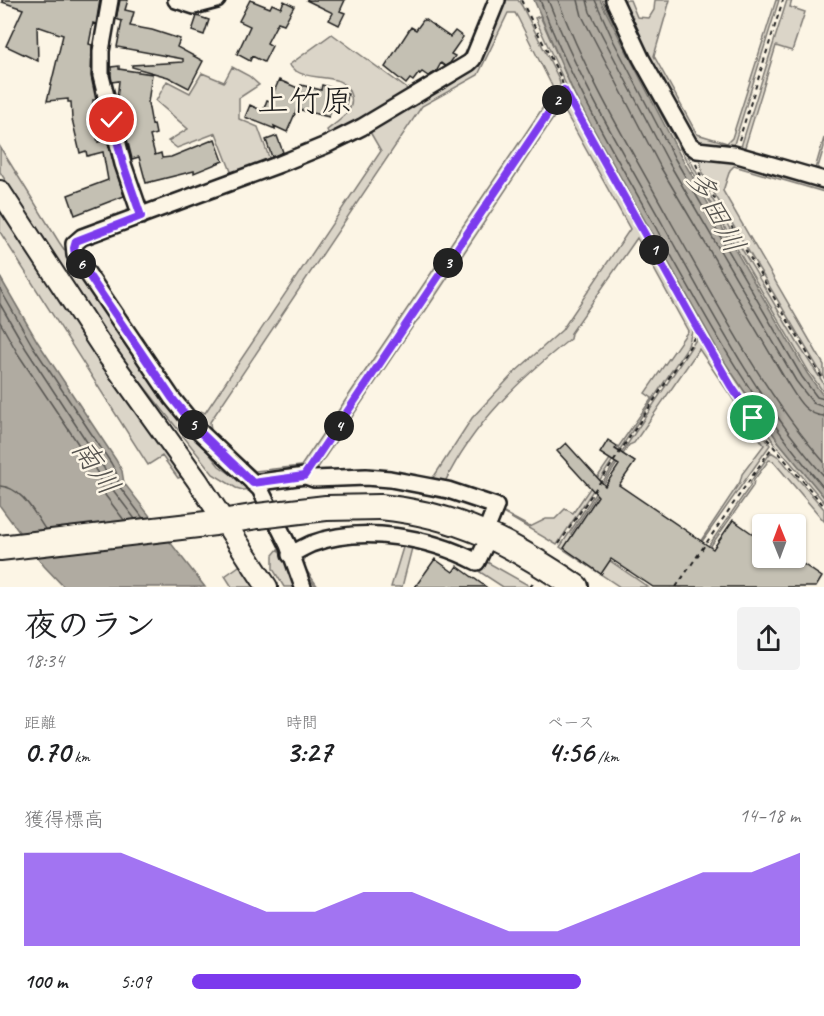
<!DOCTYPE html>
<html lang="ja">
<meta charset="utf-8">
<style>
:root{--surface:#fff;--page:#f2f2f2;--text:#202124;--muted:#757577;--accent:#7c3aed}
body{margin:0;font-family:Caveat,"Klee One",sans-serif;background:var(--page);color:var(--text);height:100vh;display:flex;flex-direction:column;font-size:22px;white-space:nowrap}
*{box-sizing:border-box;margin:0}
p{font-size:20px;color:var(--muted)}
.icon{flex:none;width:33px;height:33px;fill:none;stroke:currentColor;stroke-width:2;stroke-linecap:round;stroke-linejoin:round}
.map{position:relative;height:587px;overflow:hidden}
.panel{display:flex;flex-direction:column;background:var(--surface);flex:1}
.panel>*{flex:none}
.needle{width:39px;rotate:359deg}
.buttons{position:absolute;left:752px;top:514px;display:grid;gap:12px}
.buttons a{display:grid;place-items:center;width:54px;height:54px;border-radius:6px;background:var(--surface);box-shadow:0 2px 4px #0004;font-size:30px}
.pin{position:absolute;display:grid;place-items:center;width:51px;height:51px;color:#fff;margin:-26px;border:3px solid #fff;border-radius:50%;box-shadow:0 2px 6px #0007}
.km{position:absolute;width:30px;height:30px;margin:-15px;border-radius:50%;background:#222;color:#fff;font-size:16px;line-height:30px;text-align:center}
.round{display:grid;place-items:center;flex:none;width:63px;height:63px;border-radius:6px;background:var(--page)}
.overview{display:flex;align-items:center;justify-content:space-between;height:102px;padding:0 24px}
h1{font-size:33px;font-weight:700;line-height:45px}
.figures{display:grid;grid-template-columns:repeat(3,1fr);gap:9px;height:102px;padding:6px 24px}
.figures div{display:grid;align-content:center}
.figures b{font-size:30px;font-weight:700}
.figures small{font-size:16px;font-weight:400}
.figures p{font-size:16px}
.chart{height:168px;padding:12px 24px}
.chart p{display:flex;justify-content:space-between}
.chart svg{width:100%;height:108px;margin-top:6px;fill:var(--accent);opacity:.7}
ul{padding:0 24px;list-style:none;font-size:20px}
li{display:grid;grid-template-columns:96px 72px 1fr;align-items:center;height:45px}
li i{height:15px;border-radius:8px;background:var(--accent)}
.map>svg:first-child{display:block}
</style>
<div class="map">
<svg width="824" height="587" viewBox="0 0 824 587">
<rect width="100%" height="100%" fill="#fcf5e5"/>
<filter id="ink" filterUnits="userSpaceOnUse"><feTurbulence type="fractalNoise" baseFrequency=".0167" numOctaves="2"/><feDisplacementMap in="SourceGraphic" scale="12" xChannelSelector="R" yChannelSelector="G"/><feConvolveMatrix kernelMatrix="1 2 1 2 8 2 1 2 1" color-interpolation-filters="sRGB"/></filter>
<g filter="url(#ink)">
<path fill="#dbd5c8" stroke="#7c7872" stroke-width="1.5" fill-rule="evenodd" d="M502,0H518L522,6L559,79L561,89L558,95L308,467L302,471L254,476L201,426L176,396L78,251L77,248L81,242L282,168L327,149L363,131L471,66L475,60L499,4ZM508,13H515L518,18L552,86L548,100L301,466L255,471L211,431L210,422L422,106L478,75ZM370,132L381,151L205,413L201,411L195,415L177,394L81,250L83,245L295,167L351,143Z
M602,0H607L698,175L798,344L824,384V393L809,372C738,250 664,128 602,0Z
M622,0H630L637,17L649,18L654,10L655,0H670L654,56L697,134L727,143L732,138L776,0H779L734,144L728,150L699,144L692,138L647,56Z
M787,0H792L790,7L805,12L792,51L776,46L745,147L748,150L815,169L824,138V147L816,174L740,150Z
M540,16L576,98L724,361L778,441L824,497V502L775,444L733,385L572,98L535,18Z
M332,34L410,91L329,135L327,130C339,120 357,111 350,93C342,71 312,82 296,71C293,70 292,67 289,65Z
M232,67L249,76L259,85L239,98V119L258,127L270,160L232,174L216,133L177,148L168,141L188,129L156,101L167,81L190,93L202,73L224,82Z
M561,98L567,100L693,327L688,346L557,545L501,512V505L313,474V470ZM560,108H563L630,229L562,330L514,373L472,418L435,475L430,480L319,472L317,469L415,323L424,313ZM637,238L688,331L645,393L652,398L573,513L565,509L555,519H546L530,527L502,512V504L445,482C473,424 520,379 570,339L571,333Z
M0,147L59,242L167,400L219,466L252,489L243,490L236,488L213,474L110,343L0,172Z
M700,156L730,158L824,185V192L734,166L730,170L723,191L824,365V378L702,173Z
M0,202L184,476L178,478L162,456L148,465L0,232Z
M699,335L729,387L770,445L670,587L740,482L742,474L764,445L699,349L634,443L629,445L571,534L648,587H620L560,547Z
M771,452L779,457L824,509V521L773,461L769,460L754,480L753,486L682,587H680L750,486L751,481Z
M353,538L413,544L402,587H391L404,544C376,540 315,532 302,564L318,587H316L298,562L312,548Z
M278,549L298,587H284L273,569V555Z
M487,562L528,585L527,587H503L480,572Z
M242,564L257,587H232L225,576Z"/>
<path fill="#b0aba1" stroke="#75726c" stroke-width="1.5" d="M534,0H600L681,157L807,373L824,397V497L778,441L724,361L576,98Z
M0,277L37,341L116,460L122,471L124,483L205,587H64L44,566L0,506Z"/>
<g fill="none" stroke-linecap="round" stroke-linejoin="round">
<path stroke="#575551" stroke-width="1.5" d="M540,0C570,80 614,153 656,228C707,320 754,407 824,488
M548,0C578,78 621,150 662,223C711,311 757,400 824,476
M558,0C587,78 632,151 672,224C719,306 762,391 824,462
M578,0L582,16L661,168L788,384C797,398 805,415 824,416
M587,0L590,12L669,163L796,381L813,403L824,407
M595,0L614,42L675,159L802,377L817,397L824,399
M0,289L32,345L111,463L116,472L119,486L143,518
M0,304L26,349L104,468L113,490L135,519
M0,322L18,354L97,472L105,495L124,520
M0,486C22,487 34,513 45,529"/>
</g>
<path fill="#c4c0b3" stroke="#1c1c1c" stroke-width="1.5" d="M2,0H100L96,24L93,23L89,44L92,45L91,76L96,100H93V112H91L98,142L107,140L124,196L75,215L68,195L108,180L103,152L87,156L86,151L80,153L72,119L71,102H68V99L47,101L63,35L37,26L38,61L6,46L23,9L2,2Z
M120,0H128L125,10L134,12L130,26L152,30L180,39L177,47L203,61L189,88L168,77L132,67V65L183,62V59L117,47L122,21L116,19Z
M250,0L270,8L272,4L281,8L284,1L294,6L284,24L278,22L267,43L272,46L264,62L252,56L250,61L237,54L250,26L239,21Z
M306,0H345L340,11L345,13L339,25L329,20L333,13Z
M197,16L209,20L204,35L192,31Z
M424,19L450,37L455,31L463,37L451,54L455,56L450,63L445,66L441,63L436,72L428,76L422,72L420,74L419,73L413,81L410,79L406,84L385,67L411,27L416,30Z
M119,66V69L152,74L148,103L152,125L154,124L156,134L150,136L155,155L161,153L162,158L171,157L215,139L223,161L194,173V171L146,183L139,157L132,159L117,99L119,81L112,82L111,75V67Z
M279,80L300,89L301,85L321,90L322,85L336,89L335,92L348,94L346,104L333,102L329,117L297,109L287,132L274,126L275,129L245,117L250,105L263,111L267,100L270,101Z
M277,136L283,152L272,157L266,140Z
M608,440L617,446L615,449L635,462L619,485L713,549L733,520L753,534L755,531L762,536V558H794L822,577L816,587H653L611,559L601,574L564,548L598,496L557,451L566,443L605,486L619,465L600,453Z
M435,559L453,572L457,566L486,587H415Z"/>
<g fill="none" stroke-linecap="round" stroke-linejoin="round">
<defs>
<path id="minor" d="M110,0L101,51V76L123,164L141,216
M176,0L194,6L217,0
M614,0L641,58L689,144L697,150L734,154L824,180
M253,483L305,476L314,479L366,477L390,479L448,490L496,506L485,533
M290,555C297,551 304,547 311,544C363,525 429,537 477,562L490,535
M303,587L288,545L260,489L197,429L172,398L75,255L74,244L82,237L280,164L326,145L362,127L469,63L473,59L497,0"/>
<path id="tertiary" d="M0,191L106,353L197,480L267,587"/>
<path id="primary" d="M380,507C460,515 511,543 576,587
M0,548L215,523L258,516"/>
</defs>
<use href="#minor" stroke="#1c1c1c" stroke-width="20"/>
<use href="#tertiary" stroke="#1c1c1c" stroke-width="24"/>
<use href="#primary" stroke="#1c1c1c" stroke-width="28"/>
<path stroke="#1c1c1c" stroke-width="2" stroke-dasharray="4.5 4.5" stroke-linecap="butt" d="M521,0L561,78L564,90L731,386L773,446L824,506
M739,140L783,0
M696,164L700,174L824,381
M313,464L564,90
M559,544L690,346L698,329
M530,587L535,581
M676,587L773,446"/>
<use href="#minor" stroke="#fcf5e5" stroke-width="15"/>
<use href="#tertiary" stroke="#fcf5e5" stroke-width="20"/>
<use href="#primary" stroke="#fcf5e5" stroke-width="24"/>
<defs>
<path id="primary-bridge" d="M258,516L326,508L380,507"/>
</defs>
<use href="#primary-bridge" stroke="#1c1c1c" stroke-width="28" stroke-linecap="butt"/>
<use href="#primary-bridge" stroke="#fcf5e5" stroke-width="24"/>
</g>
</g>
<g fill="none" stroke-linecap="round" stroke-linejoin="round" filter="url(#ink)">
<defs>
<path id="route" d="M112,120L123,164L141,216L76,241L74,248L75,255L172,398L197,429L253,483L304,476L564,90L698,329L731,386L753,418"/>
</defs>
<use href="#route" stroke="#fff" stroke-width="12"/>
<use href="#route" stroke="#7c3aed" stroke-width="8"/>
</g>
<g text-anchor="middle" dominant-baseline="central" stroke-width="5" stroke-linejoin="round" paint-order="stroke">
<g font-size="30" font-style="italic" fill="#575551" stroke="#fcf5e5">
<text transform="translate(716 211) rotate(62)">多田川</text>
<text transform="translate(96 467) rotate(56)">南川</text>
</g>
<g font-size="32" fill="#1c1c1c" stroke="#fcf5e5">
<text x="305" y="100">上竹原</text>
</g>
</g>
</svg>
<div class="buttons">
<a><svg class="needle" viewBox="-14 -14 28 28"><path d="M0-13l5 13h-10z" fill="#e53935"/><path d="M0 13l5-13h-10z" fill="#757577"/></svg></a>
</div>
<div class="pin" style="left:753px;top:418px;background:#1e9e55"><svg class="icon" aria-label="arrive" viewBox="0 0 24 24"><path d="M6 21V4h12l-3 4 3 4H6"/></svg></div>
<div class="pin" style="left:112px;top:120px;background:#d93025"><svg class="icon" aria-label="check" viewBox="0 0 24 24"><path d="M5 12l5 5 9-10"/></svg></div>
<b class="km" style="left:654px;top:250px">1</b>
<b class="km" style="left:557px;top:100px">2</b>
<b class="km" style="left:448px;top:263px">3</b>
<b class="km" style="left:339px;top:426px">4</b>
<b class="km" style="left:193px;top:425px">5</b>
<b class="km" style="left:81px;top:264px">6</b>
</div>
<section class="panel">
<div class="overview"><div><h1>夜のラン</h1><p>18:34</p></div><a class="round"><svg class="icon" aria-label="share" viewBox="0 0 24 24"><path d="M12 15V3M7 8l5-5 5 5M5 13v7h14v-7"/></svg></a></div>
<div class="figures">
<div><p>距離</p><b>0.70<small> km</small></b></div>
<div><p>時間</p><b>3:27</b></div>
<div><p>ペース</p><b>4:56<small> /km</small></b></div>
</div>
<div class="chart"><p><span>獲得標高</span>14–18 m</p>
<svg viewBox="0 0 160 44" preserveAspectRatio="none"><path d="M0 44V6L10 6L20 6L30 14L40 22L50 30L60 30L70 22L80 22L90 30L100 38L110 38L120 30L130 22L140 14L150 14L160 6V44z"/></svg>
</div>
<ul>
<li><b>100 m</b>5:09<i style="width:64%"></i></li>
</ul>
</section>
